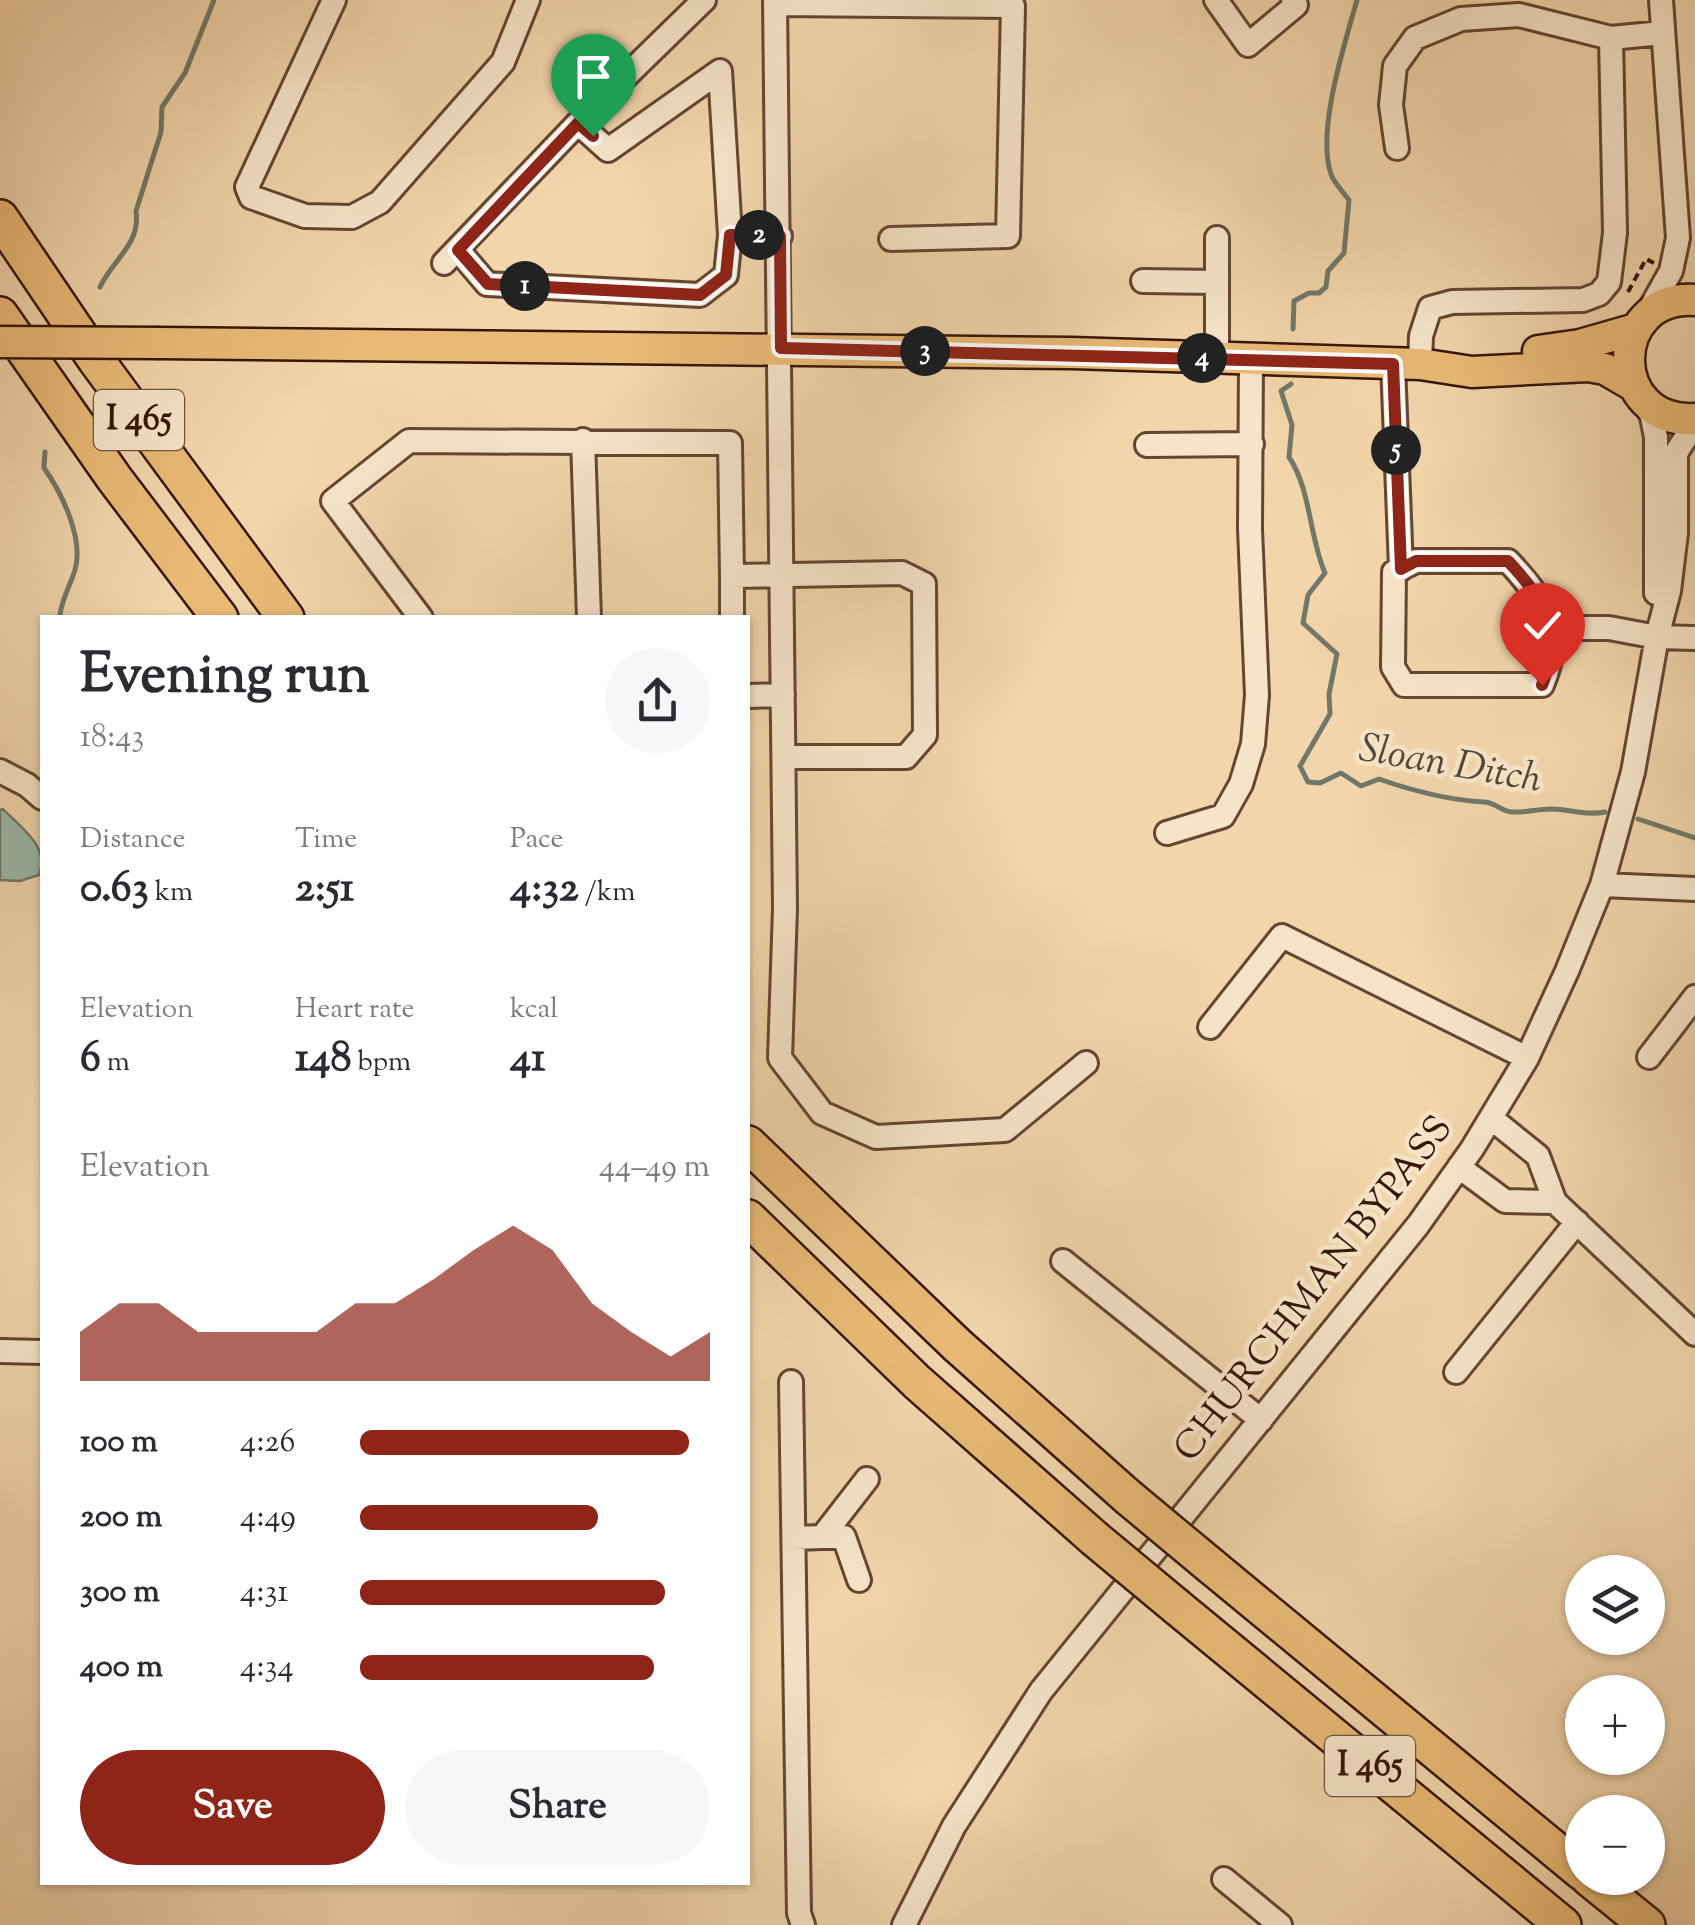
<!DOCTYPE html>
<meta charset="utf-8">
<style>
:root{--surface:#fff;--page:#f7f7f7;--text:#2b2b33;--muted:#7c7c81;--accent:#8f2418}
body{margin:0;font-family:"Sorts Mill Goudy",serif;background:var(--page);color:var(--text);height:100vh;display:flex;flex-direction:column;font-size:38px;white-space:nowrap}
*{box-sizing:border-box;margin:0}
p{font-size:32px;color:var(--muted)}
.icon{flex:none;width:55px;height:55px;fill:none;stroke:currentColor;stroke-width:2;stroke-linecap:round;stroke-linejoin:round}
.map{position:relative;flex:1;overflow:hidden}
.panel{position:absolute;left:40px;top:615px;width:710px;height:1270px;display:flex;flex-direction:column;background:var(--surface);border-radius:0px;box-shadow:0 2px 8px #0004}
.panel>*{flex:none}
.controls{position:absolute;left:1565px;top:1555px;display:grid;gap:20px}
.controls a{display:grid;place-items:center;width:100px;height:100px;border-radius:50%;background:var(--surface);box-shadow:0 2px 8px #0004;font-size:50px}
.pin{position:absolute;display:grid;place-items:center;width:85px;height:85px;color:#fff;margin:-102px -42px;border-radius:50% 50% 50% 0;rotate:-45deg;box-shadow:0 0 10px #0007}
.pin .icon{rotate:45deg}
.km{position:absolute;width:50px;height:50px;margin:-25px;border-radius:50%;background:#222;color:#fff;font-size:28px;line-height:50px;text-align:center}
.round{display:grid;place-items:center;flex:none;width:105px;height:105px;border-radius:52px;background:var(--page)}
.summary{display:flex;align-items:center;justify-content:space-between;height:170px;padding:0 40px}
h1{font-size:55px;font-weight:700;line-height:75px}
.figures{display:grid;grid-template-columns:repeat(3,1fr);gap:15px;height:170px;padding:10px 40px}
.figures div{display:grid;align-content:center}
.figures b{font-size:42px;font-weight:700}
.figures small{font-size:28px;font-weight:400}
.figures p{font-size:28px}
.chart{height:280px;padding:20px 40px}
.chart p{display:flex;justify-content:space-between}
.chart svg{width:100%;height:180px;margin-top:10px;fill:var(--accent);opacity:.7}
.primary-button{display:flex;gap:20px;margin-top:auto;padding:20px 40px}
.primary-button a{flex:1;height:115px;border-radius:60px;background:var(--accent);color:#fff;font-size:40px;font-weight:700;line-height:115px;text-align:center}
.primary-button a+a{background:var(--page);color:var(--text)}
ul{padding:0 40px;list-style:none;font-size:32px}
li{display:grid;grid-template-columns:160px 120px 1fr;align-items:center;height:75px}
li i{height:25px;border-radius:12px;background:var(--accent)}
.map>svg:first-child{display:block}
</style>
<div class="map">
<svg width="1695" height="1925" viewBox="0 0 1695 1925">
<rect width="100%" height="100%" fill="#f2d5ab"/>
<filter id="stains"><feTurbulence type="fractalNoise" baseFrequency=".002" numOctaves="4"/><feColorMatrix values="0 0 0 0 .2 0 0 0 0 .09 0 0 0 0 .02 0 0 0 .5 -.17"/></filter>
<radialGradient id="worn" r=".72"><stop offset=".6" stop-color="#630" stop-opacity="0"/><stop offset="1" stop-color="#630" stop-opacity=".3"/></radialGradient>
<path fill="#9bb9a9" stroke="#727869" stroke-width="2.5" d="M3,809C20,827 51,847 39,875L20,881L0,880V810Z"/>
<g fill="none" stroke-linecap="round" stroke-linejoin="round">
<path stroke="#727869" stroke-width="5" d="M100,287C113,259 141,244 136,211L161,132L162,107L185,73L214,0
M1293,329L1294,301L1309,293H1319L1326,287L1328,271L1344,253L1349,200C1344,193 1334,183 1331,174C1316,131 1345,43 1357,0
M1291,384L1281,391L1292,425L1289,457C1311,490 1309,536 1325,573L1308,595L1303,623L1337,654L1329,694L1330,714L1300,766L1308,782L1320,783L1341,773L1361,786L1379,779C1413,791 1449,800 1484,802C1494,802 1503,812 1512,812C1525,813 1538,809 1551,809C1570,809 1586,816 1605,812
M45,452L44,468C62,493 84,539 75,570C70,586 62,598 60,615
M1638,819L1695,838"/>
<defs>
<path id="minor" d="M334,0L247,187L251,197L305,216L352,217L380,202L503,62L528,0
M775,0L785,908L780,1058L822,1113L876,1137L1005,1130L1086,1063
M1216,0L1248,45L1296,5L1293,0
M775,4L1013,6L1008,236L891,239
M578,123L608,150L720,71L730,235L780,236
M1397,148L1391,105L1395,66L1415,38L1461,19L1519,15L1611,38L1662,33
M458,250L487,284L700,295L726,275L730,235
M444,263L578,123L704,0
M1143,281L1217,282
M1647,314L1671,271L1678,238L1661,0
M1217,358V238
M1393,363L1401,569
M1420,364L1421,336L1430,308L1452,302L1583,300L1599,294L1609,282L1615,233L1611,38
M1645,401L1652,417L1656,437V593
M583,440L589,618
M1147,445L1252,444
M1416,561H1508C1545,600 1565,632 1542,685H1404L1393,667L1394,572Z
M732,576V618
M421,618L333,501L409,441L730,443L732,576L902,573L924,584L925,735L906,757H784
M1552,628H1609L1657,637L1695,638
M748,696L783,695
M0,771L27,785L42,798
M1167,833L1223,816L1241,784L1253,744L1257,695L1250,529L1251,359
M1602,885L1695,889
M1210,1027L1282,936L1527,1058
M1649,1057L1695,997
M1491,1118L1538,1156L1555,1202
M1459,1167L1505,1201L1555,1202L1695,1334
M1063,1261L1261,1420
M0,1351L42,1352
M1456,1372L1577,1222
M791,1382L799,1913L803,1925
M822,1537H844L859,1580
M794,1538L822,1537L867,1479
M1224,1879L1280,1925
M904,1925L954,1826L1041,1691L1418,1225L1472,1149L1527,1058L1567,971L1602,885L1633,772L1657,637L1669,591L1676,533V453L1695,423"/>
<path id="major" d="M1695,300C1607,295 1607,424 1695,419
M159,343L1072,353L1420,364L1472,372L1588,366L1605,369L1634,386
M1538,351L1580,345L1636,329"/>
<path id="highway" d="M0,218L96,360L286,618
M0,315L114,478L220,618
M748,1144L957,1345L1128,1497
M748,1218L917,1382L1094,1538
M1211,1566L1582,1872
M1177,1607L1563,1925
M1589,1878L1647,1925"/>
</defs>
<use href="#minor" stroke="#644632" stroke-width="28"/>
<use href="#major" stroke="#351609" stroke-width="35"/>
<use href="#highway" stroke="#351609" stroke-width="40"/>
<path stroke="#351609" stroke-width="4" stroke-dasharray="8 5" stroke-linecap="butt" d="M1628,292L1646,259L1654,263"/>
<use href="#minor" stroke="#f7e4c8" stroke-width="22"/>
<use href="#major" stroke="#e9ba76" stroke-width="30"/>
<use href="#highway" stroke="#e9ba76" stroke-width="35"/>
<defs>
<path id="major-bridge" d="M0,342L159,343"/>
<path id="highway-bridge" d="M1128,1497L1211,1566
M1094,1538L1177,1607"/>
</defs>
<use href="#major-bridge" stroke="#351609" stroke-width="35" stroke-linecap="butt"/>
<use href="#highway-bridge" stroke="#351609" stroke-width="40" stroke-linecap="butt"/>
<use href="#major-bridge" stroke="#e9ba76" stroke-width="30"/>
<use href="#highway-bridge" stroke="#e9ba76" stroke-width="35"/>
</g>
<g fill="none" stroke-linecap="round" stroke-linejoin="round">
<defs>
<path id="route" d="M593,136L578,123L458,250L488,284L700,295L726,275L730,235L780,236L781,348L1393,364L1401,569L1416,561H1508C1545,600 1565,632 1542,685"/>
</defs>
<use href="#route" stroke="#fff" stroke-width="20"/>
<use href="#route" stroke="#8f2418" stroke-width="12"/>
</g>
<g text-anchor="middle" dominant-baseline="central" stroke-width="9" stroke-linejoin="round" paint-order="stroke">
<g fill="#f7e4c8" stroke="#6f5442" stroke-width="2.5">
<rect x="94" y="390" width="90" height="60" rx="8"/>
<rect x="1325" y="1736" width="90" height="60" rx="8"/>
</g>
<g font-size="35" font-weight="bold" fill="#351609">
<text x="139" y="420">I 465</text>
<text x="1370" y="1766">I 465</text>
</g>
<g font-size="38" fill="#351609" stroke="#f7e4c8">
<text transform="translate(1315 1290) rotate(-52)">CHURCHMAN BYPASS</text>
</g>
<g font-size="40" font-style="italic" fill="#544739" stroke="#f7e4c8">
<text transform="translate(1450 766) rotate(10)">Sloan Ditch</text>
</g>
</g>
<rect width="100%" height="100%" filter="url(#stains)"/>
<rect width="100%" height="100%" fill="url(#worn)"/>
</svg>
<div class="controls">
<a><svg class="icon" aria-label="layers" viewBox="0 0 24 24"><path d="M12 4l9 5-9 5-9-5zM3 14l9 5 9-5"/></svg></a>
<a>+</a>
<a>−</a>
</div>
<div class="pin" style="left:593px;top:136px;background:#1e9e55"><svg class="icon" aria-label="arrive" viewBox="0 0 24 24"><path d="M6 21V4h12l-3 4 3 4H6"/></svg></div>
<div class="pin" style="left:1542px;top:685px;background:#d93025"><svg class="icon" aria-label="check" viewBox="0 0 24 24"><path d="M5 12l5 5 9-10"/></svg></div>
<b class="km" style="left:525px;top:286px">1</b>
<b class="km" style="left:759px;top:235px">2</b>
<b class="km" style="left:925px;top:351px">3</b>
<b class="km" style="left:1202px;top:358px">4</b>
<b class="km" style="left:1396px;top:450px">5</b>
<section class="panel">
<div class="summary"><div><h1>Evening run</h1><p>18:43</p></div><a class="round"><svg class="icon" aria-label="share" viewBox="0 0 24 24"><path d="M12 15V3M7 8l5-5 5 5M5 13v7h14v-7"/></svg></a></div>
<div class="figures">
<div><p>Distance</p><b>0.63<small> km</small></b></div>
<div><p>Time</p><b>2:51</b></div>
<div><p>Pace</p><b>4:32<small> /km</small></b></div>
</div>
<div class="figures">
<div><p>Elevation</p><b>6<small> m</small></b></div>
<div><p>Heart rate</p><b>148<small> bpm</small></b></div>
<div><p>kcal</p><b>41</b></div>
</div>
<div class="chart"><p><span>Elevation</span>44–49 m</p>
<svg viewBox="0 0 160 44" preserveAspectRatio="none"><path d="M0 44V32L10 25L20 25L30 32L40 32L50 32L60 32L70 25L80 25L90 19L100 12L110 6L120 12L130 25L140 32L150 38L160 32V44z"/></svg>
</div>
<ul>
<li><b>100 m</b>4:26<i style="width:94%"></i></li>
<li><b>200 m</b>4:49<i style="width:68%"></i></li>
<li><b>300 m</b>4:31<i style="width:87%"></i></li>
<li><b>400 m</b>4:34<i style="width:84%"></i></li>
</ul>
<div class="primary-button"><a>Save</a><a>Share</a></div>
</section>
</div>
